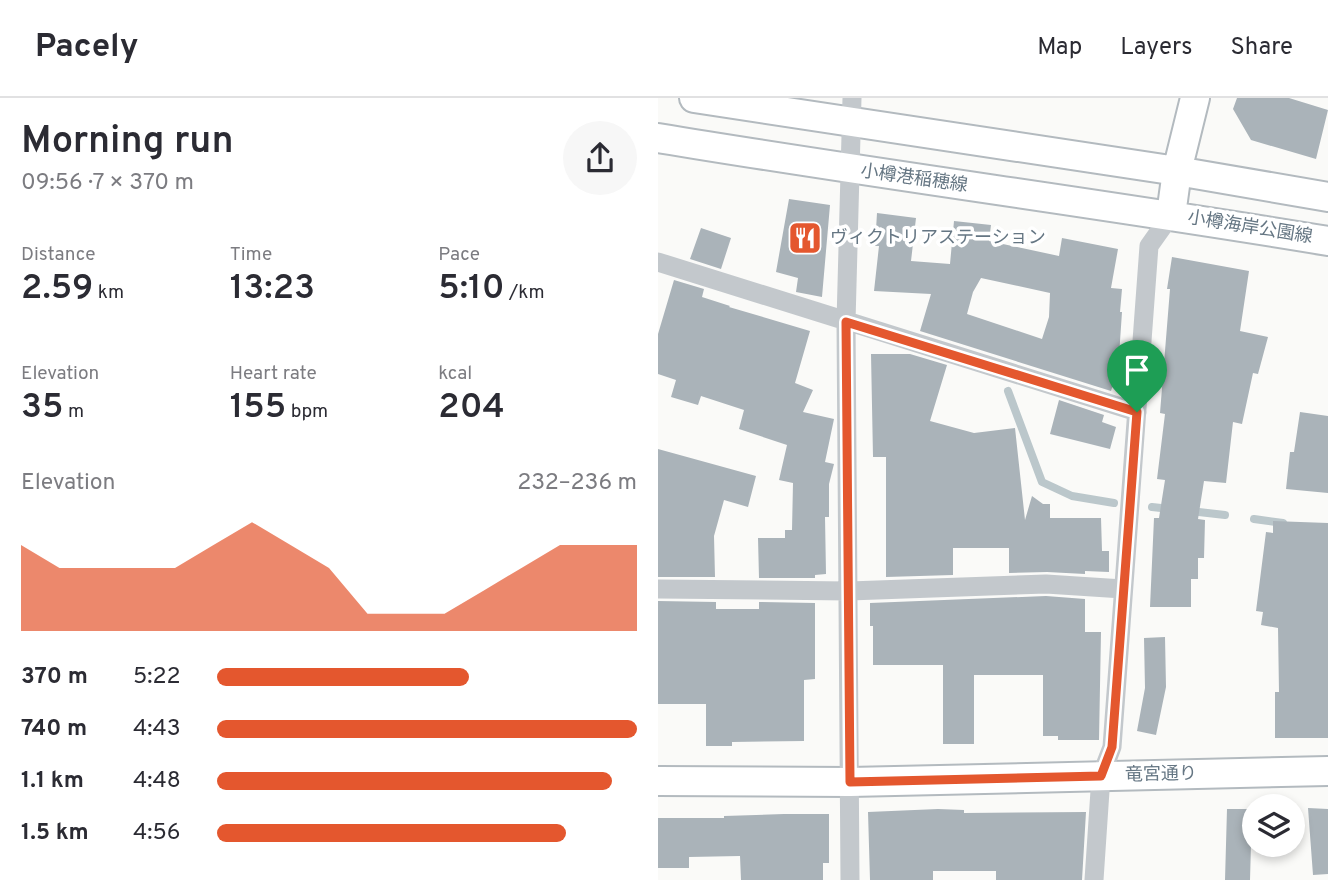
<!DOCTYPE html>
<meta charset="utf-8">
<style>
:root{--surface:#fff;--page:#f7f7f7;--text:#2b2b33;--muted:#7c7c81;--line:#e1e1e2;--accent:#e4572e}
body{margin:0;font-family:Overpass,"Noto Sans JP",sans-serif;background:var(--page);color:var(--text);height:100vh;display:flex;flex-direction:column;font-size:26px;white-space:nowrap}
*{box-sizing:border-box;margin:0}
p{font-size:23px;color:var(--muted)}
.icon{flex:none;width:38px;height:38px;fill:none;stroke:currentColor;stroke-width:2;stroke-linecap:round;stroke-linejoin:round}
.map{position:relative;flex:1;overflow:hidden}
.drawer{display:flex;flex-direction:column;background:var(--surface);width:658px}
.drawer>*{flex:none}
.fabs{position:absolute;left:584px;top:696px;display:grid;gap:14px}
.fabs a{display:grid;place-items:center;width:63px;height:63px;border-radius:50%;background:var(--surface);box-shadow:0 4px 10px #0003;font-size:35px}
.pin{position:absolute;display:grid;place-items:center;width:60px;height:60px;color:#fff;margin:-72px -30px;border-radius:50% 50% 50% 0;rotate:-45deg;box-shadow:0 0 7px #0007}
.pin .icon{rotate:45deg}
.round{display:grid;place-items:center;flex:none;width:74px;height:74px;border-radius:37px;background:var(--page)}
.headline{display:flex;align-items:center;justify-content:space-between;height:119px;padding:0 21px}
h1{font-size:38px;font-weight:600;line-height:52px}
.figures{display:grid;grid-template-columns:repeat(3,1fr);gap:10px;height:119px;padding:7px 21px}
.figures div{display:grid;align-content:center}
.figures b{font-size:35px;font-weight:600}
.figures small{font-size:19px;font-weight:400}
.figures p{font-size:19px}
.chart{height:196px;padding:14px 21px}
.chart p{display:flex;justify-content:space-between}
.chart svg{width:100%;height:126px;margin-top:7px;fill:var(--accent);opacity:.7}
ul{padding:0 21px;list-style:none;font-size:23px}
li{display:grid;grid-template-columns:112px 84px 1fr;align-items:center;height:52px}
li i{height:18px;border-radius:9px;background:var(--accent)}
header{display:flex;align-items:center;gap:42px;box-sizing:border-box;height:98px;padding:0 35px;background:var(--surface);border-bottom:2px solid var(--line)}
header strong{font-size:33px}
nav{display:flex;gap:38px;margin-inline-start:auto;font-size:24px}
main{display:flex;flex:1;min-height:0}
.map>svg:first-child{display:block}
</style>
<header>
<strong>Pacely</strong>
<nav><a>Map</a><a>Layers</a><a>Share</a></nav>
</header>
<main>
<section class="drawer">
<div class="headline"><div><h1>Morning run</h1><p>09:56 · 7 × 370 m</p></div><a class="round"><svg class="icon" aria-label="share" viewBox="0 0 24 24"><path d="M12 15V3M7 8l5-5 5 5M5 13v7h14v-7"/></svg></a></div>
<div class="figures">
<div><p>Distance</p><b>2.59<small> km</small></b></div>
<div><p>Time</p><b>13:23</b></div>
<div><p>Pace</p><b>5:10<small> /km</small></b></div>
</div>
<div class="figures">
<div><p>Elevation</p><b>35<small> m</small></b></div>
<div><p>Heart rate</p><b>155<small> bpm</small></b></div>
<div><p>kcal</p><b>204</b></div>
</div>
<div class="chart"><p><span>Elevation</span>232–236 m</p>
<svg viewBox="0 0 160 44" preserveAspectRatio="none"><path d="M0 44V14L10 22L20 22L30 22L40 22L50 14L60 6L70 14L80 22L90 38L100 38L110 38L120 30L130 22L140 14L150 14L160 14V44z"/></svg>
</div>
<ul>
<li><b>370 m</b>5:22<i style="width:60%"></i></li>
<li><b>740 m</b>4:43<i style="width:100%"></i></li>
<li><b>1.1 km</b>4:48<i style="width:94%"></i></li>
<li><b>1.5 km</b>4:56<i style="width:83%"></i></li>
</ul>
</section>
<div class="map">
<svg width="670" height="782" viewBox="0 0 670 782">
<rect width="100%" height="100%" fill="#fafaf8"/>
<g fill="none" stroke-linecap="round" stroke-linejoin="round">
<path stroke="#bbc7cb" stroke-width="8" d="M350,293L384,384L414,398L456,405
M494,409L512,411
M532,413L567,417
M596,421L625,425"/>
</g>
<path fill="#aab3b9" fill-rule="evenodd" d="M579,0H631L670,12L658,61L593,42L575,11Z
M131,101L172,107L164,199L138,194L140,180L118,174Z
M219,115L258,120L253,163L292,166L296,123L333,127L331,143L401,158L404,140L460,151L453,190L464,191L462,214H464L461,258L464,259L453,293L262,233L273,196L216,193L221,148H217ZM323,180L392,195L391,219L384,241L309,216L315,194Z
M43,130L73,140L63,171L32,161Z
M514,159L591,173L582,233L610,239L600,276L595,275L584,326L575,324L568,385L546,383L540,421L547,422L546,460H540V481H533V509H492L496,420H501L507,382L499,381L507,316L502,315L512,191H509Z
M16,182L46,191L44,199L72,208L71,209L152,233L137,285L155,292L145,314L176,321L167,364L176,366L171,386V419H167L168,476L157,477V480H101L100,440H127V432H134L135,385L121,382L129,347L81,331L86,312L43,298L40,307L13,299L18,282L0,276V236Z
M213,256H252L289,267L272,323L316,335L357,330L367,422L374,398L385,406H392V420H443L444,453H451V474L427,473V476L389,474L351,475V450H295V477L228,479V359H215Z
M401,302L446,317L444,324L458,329L452,351L392,336Z
M642,314L670,318V395L628,391L632,354H636Z
M0,351L98,378L90,409L66,402L56,438L57,479H0Z
M615,423L670,425V640H617V594H621L620,530L603,527L605,514L598,513L608,434L615,435Z
M388,498L427,501V534H443L441,642H400V638H385V577H316V646H285V567H215V528H212V505Z
M0,503L58,504V511H101V504L157,505V581L146,582V643L74,644V648H48V606H0Z
M507,539L508,589L498,637L479,633L487,590L486,540Z
M650,710L670,711V776L655,777Z
M280,711L306,712V715L428,714L424,782H338V773H275V782H212L210,714Z
M569,711H594L592,782H567Z
M126,716H171V765H165V782H83L82,758L31,759V770H0V720H66V718Z"/>
<g fill="none" stroke-linecap="round" stroke-linejoin="round">
<defs>
<path id="secondary" d="M36,0L519,73L670,99
M0,40C223,77 447,106 670,143
M513,117L519,73L537,0
M0,683L192,684L670,673"/>
</defs>
<use href="#secondary" stroke="#b3babf" stroke-width="32"/>
<path stroke="#c3c8cc" stroke-width="19" d="M0,164L479,314
M0,491L191,493L388,486L465,491
M192,782L188,224L194,0
M436,782L443,678L454,649L491,148L513,117"/>
<use href="#secondary" stroke="#fff" stroke-width="28"/>
</g>
<g fill="none" stroke-linecap="round" stroke-linejoin="round">
<defs>
<path id="route" d="M188,224L479,314L454,649L443,678L192,684Z"/>
</defs>
<use href="#route" stroke="#fff" stroke-width="14"/>
<use href="#route" stroke="#e4572e" stroke-width="9"/>
</g>
<defs>
<symbol id="restaurant-square" viewBox="-11 -11 22 22"><rect x="-9" y="-9" width="18" height="18" rx="4" fill="#e4572e" stroke="#fff"/><path d="M-5-6h1v4h1v-4h1v4h1v-4h1v5L-1.5 .5V6h-2V.5L-5-1ZM5-6V6H3V1.5H1.5Q1.5-4 5-6Z" fill="#fff"/></symbol>
</defs>
<g fill-rule="evenodd">
<use href="#restaurant-square" x="128" y="121" width="38" height="38"/>
</g>
<g text-anchor="middle" dominant-baseline="central" stroke-width="7" stroke-linejoin="round" paint-order="stroke">
<g font-size="18" fill="#657683" stroke="#fff">
<text transform="translate(256 81) rotate(8)">小樽港稲穂線</text>
<text transform="translate(592 130) rotate(9)">小樽海岸公園線</text>
<text transform="translate(503 677) rotate(-1)">竜宮通り</text>
</g>
<g font-size="18" fill="#657683" stroke="#fff" text-anchor="start">
<text x="172" y="140">ヴィクトリアステーション</text>
</g>
</g>
</svg>
<div class="fabs">
<a><svg class="icon" aria-label="layers" viewBox="0 0 24 24"><path d="M12 4l9 5-9 5-9-5zM3 14l9 5 9-5"/></svg></a>
</div>
<div class="pin" style="left:479px;top:314px;background:#1e9e55"><svg class="icon" aria-label="arrive" viewBox="0 0 24 24"><path d="M6 21V4h12l-3 4 3 4H6"/></svg></div>
</div>
</main>
